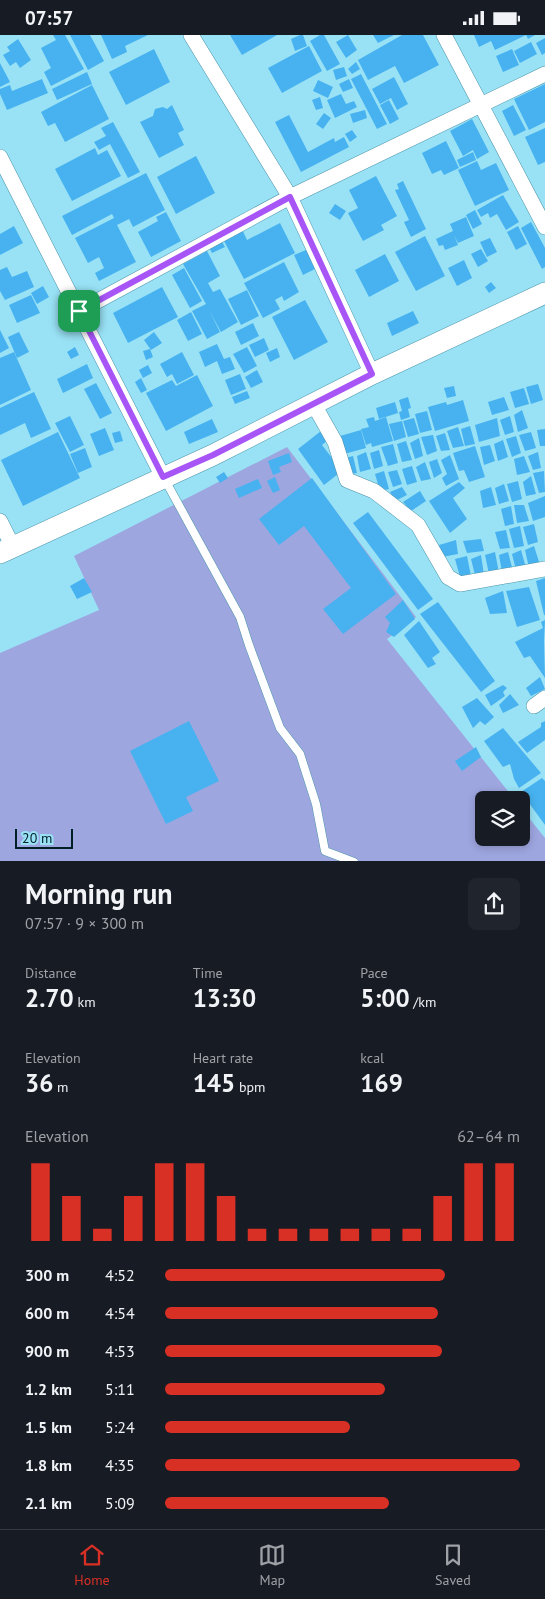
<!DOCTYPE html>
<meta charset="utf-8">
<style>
:root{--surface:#171b24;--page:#20242c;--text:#f1f3f6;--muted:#9ea1a6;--line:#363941;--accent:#d93025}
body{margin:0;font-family:"PT Sans",sans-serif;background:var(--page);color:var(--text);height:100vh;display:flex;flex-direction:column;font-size:19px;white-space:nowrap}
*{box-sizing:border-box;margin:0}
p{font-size:16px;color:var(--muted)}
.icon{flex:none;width:28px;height:28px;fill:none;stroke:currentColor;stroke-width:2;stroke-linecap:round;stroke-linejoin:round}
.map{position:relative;height:826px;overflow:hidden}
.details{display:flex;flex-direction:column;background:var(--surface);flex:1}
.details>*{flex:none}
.fabs{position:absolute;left:475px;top:756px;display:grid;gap:10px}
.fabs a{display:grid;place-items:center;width:55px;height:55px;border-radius:8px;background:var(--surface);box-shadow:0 2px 8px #0003;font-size:25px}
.scale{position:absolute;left:15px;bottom:12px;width:58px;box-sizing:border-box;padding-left:5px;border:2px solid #011f26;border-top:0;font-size:14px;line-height:18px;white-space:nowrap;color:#011f26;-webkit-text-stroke:4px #99e2f6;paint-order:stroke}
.pin{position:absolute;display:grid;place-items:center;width:42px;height:42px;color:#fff;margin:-21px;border-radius:10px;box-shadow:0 2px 8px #0006}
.round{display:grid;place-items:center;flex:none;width:52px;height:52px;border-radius:8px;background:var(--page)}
.overview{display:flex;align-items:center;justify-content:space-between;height:85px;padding:0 25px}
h1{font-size:28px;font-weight:800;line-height:38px}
.stats{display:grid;grid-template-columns:repeat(3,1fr);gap:8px;height:85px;padding:5px 25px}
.stats div{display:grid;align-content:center}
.stats b{font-size:25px;font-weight:800}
.stats small{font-size:14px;font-weight:400}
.stats p{font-size:14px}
.chart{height:140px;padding:10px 25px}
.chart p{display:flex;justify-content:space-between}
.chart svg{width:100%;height:90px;margin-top:5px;stroke:var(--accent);stroke-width:6}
ul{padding:0 25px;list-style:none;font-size:16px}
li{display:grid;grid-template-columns:80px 60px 1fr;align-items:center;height:38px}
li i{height:12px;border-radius:6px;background:var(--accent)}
.status{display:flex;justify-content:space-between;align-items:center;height:35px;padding:0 25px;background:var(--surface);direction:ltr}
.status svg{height:14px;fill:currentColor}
.dock{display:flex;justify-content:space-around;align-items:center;height:70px;border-top:1px solid var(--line);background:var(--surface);font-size:14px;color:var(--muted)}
.dock a{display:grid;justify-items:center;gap:2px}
.dock .on{color:var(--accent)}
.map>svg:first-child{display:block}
</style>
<div class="status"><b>07:57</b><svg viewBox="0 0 49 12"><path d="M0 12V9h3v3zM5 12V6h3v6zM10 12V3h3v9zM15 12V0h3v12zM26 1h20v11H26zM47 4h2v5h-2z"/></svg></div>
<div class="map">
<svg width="545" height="827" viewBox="0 0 545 827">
<rect width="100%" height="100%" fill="#99e2f6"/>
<path fill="#9ea6e0" d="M287,412L416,582L387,604L515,765H484V802H521V773L545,803V826H0V618L99,575L74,521Z"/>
<path fill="#47b2ef" d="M53,0H65L84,34L51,51L44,37L51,33L41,13L56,5Z
M70,0H90L104,26L88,35Z
M101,0H148L125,11L127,17L112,24Z
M230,0H277L242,20Z
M300,0H303L307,11L295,16L291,4Z
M320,0H324L340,29L327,36L310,6Z
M348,0L357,15L346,23L336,7Z
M373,0H394L378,8Z
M402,0H423L439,30L404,48L395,31L368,45L358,25Z
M474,0H535L528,4L526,0L495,15L491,6L479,12Z
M545,3V18L542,20L536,8Z
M18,4L31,25L20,33L16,27L10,31L3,20L10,16L7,12Z
M531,7L537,19L520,28L514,16Z
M309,11L322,36L282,58L268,33Z
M154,14L170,47L126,70L109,37Z
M512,14L519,30L503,37L496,21Z
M356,27L360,34L352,39L348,34Z
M0,28L10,47L0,52Z
M344,32L347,41L336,45L333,35Z
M87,37L92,49L57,65L52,54Z
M361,39L387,89L377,94L351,44Z
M394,42L408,69L397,75L391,63L380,69L372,54Z
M42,44L48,58L7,75L0,59V54L10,50L12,56Z
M349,44L353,53L343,57L339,49Z
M318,45L333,52L328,63L313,56Z
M545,49V87L529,95L514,64Z
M92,50L109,84L65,107L55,88L48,91L41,77Z
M341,59L346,69L354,66L357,72L335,83L327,65Z
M320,62L323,73L316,75L312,65Z
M389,65L399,84L390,89L380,70Z
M172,70L184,95L178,98L184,110L159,123L140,87L153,81L155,74L163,72L167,74Z
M513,70L526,95L514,101L502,76Z
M365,75L367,83L353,88L350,79Z
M324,78L331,83L323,94L316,89Z
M289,80L308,117L334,103L335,107L344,102L349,112L301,137L275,87Z
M472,84L489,117L477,124L473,115L463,121L450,96Z
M113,87L140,137L128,143L110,109L99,115L94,107L106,101L101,93Z
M545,93V127L538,130L525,102Z
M352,95L357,102L350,107L345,99Z
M446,106L459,133L444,140L441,135L432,139L422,118Z
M95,113L98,120L107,115L121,141L72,166L55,134Z
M473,117L476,125L460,132L457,125Z
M196,121L215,158L176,179L157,142Z
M477,126L481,135L496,128L509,155L475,171L458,135Z
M146,138L165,175L133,192L129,184L117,190L136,227L99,246L95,238L104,233L99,222L88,228L75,203L114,183L112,179L72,200L62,181Z
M376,141L397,181L381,190L384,195L363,206L348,178L358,173L349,155Z
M403,146L426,194L411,202L404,187L409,185L395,155L399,154L397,149Z
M503,160L519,187L506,195L497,179L490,183L488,178L481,182L477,175Z
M335,169L346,176L340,185L329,178Z
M475,175L482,189L473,194L466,180Z
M166,177L181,206L151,222L138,197L158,186L156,182Z
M466,182L474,201L458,208L454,200L458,210L445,215L443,210L439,211L436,204L453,196L450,189Z
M531,187L545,213V232L542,234L521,193Z
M280,188L295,218L244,244L223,204L242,194L247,205Z
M14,191L23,208L0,220V199Z
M518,191L527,209L516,215L507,197Z
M425,201L445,241L416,256L395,217Z
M490,203L497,217L487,222L480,207Z
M221,205L225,212L212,218L209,212Z
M481,214L488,226L478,232L471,219Z
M306,215L315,234L303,240L294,220Z
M207,216L220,241L208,248L213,257L220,254L238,287L221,297L209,275L220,297L207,304L192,276L206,269L183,229Z
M385,219L399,246L369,262L355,235Z
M464,225L472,243L457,251L448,233Z
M284,227L299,257L284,266L282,261L275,265L280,274L263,283L244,248Z
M7,232L12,242L27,236L34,252L5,265L0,256V235Z
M184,233L202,266L190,273L172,240Z
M491,247L496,253L489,258L485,252Z
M43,251L49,262L37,269L31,258Z
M162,252L178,282L128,308L113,278Z
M247,255L259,281L241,290L228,264Z
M31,260L40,278L17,288L9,270Z
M305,265L328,307L294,325L272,282Z
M413,276L419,288L392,301L387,288Z
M191,277L202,299L188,306L177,285Z
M253,288L259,301L241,310L235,297Z
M0,295L9,313L0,318Z
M19,297L29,317L17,323L8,302Z
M154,297L162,308L151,315L144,305Z
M264,303L269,315L255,322L249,310Z
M217,309L224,324L230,322L235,334L222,339L217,326L205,332L199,317Z
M75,312L79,320L71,324L67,317Z
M247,312L257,331L244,338L233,319Z
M277,313L280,322L270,327L266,318Z
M150,314L153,322L146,325L143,316Z
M14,317L31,355L0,370V323Z
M182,317L194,340L177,349L172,339L167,342L160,329Z
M87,329L93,343L63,358L57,344Z
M148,330L152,338L143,343L139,335Z
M257,335L263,347L251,353L245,342Z
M240,339L246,354L231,360L225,345Z
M197,340L213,371L166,396L146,358L172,345L176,351Z
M141,343L147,355L141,358L135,347Z
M96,348L112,378L100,384L84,354Z
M538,349L543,365L531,369L526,352Z
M454,351L456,361L447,363L444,353Z
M524,353L529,369L515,373L510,357Z
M247,356L250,363L235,369L232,362Z
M34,357L51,394L31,403L25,388L0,400V373Z
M408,362L411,373L408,374L410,382L401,385L399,377L402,376L399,365Z
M504,362L509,375L492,380L488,367Z
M463,365L469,386L435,396L428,372L446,367L447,370Z
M395,367L398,378L379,384L376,373Z
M522,375L528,393L518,397L514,380Z
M427,376L432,395L420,398L415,379Z
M70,381L84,410L70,417L55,388Z
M510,381L514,397L505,400L500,385Z
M374,382L375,386L386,382L393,406L372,412L371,408L366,410L361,394L369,392L366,384Z
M414,383L419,399L408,402L403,386Z
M497,383L500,401L479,407L475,390Z
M212,384L218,397L189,409L184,397Z
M402,386L406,402L394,406L389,389Z
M470,391L475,409L465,411L461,394Z
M458,392L464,411L453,413L447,396Z
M105,393L114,415L99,421L90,399Z
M545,394V411H540L537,395Z
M361,395L366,413L344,419L340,401Z
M120,396L123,406L115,408L112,398Z
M321,396L328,405L322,410L342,436L324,450L298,414Z
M58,397L80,443L23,471L1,425Z
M531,397L536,413L525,416L519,400Z
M445,398L450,415L441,416L436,401Z
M433,400L437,416L427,420L421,402Z
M516,401L521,418L512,422L506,404Z
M419,403L423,421L415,424L410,408Z
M503,405L508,422L498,426L494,409Z
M406,406L412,425L402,427L397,409Z
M393,409L398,428L388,431L381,412Z
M490,410L495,426L484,430L480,412Z
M475,411L485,442L469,447L464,435L459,436L453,418Z
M85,413L92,432L78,438L70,419Z
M379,415L383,431L374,434L370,418Z
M366,417L371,434L360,437L357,421Z
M538,417L541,433L533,435L528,421Z
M289,418L292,427L279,432L281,437L273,440L268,426Z
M450,420L459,444L446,451L442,443L447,439L441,425Z
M353,421L357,438L346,440L341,424Z
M524,421L530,437L517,440L514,424Z
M437,424L442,438L434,443L429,427Z
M425,427L431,444L421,446L416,432Z
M412,431L417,447L407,450L402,434Z
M397,435L402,449L393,452L388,437Z
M384,436L389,454L380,456L375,439Z
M544,436L545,457L539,458L533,438Z
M224,437L228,443L220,448L216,442Z
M531,441L536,459L526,461L523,447Z
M275,442L280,455L273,458L267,446Z
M312,443L396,559L343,599L323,574L351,553L304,491L279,510L259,484Z
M258,444L262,453L239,463L235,454Z
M518,446L522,464L512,467L507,449Z
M459,447L465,453L453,463L467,484L450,498L429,466Z
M504,449L509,466L499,469L495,453Z
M402,452L407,460L395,466L390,457Z
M491,452L496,470L483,473L480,456Z
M420,456L426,466L411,476L403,467Z
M545,461V482L533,486L528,468Z
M514,470H524L529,486L517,488Z
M511,471L514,489L505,491L501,474Z
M368,477L433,564L418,575L353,488Z
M534,489L538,507L528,510L523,492Z
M520,491L524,511L514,513L509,494Z
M506,495L510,513L500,514L495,497Z
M481,504L484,516L467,518L463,506Z
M456,505L458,519L442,522L439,510Z
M534,511L540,530L529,533L525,515Z
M521,515L526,533L516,535L512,519Z
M495,517L499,538L489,539L485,520Z
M508,517L513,536L502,537L499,520Z
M481,520L484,540H475L471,524Z
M467,521L471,541L460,542L455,524Z
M84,543L92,557L77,564L70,551Z
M545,543V580H544L536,546Z
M529,552L540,585L517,592L506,556Z
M503,556L507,578L490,579L485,563Z
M403,565L415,584L394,602L386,597L390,588L385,582Z
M438,567L495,646L481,657L420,579Z
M545,585L544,606L545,643L530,621L524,623L515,607L543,593L541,587Z
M419,586L440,617L432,623L436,629L428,633L404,600Z
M540,642L545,654L531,661L526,653Z
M503,650L507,653L503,657L505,661L491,671L485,660Z
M510,659L519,670L503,678L499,670Z
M477,663L494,682L485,690L480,686L473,693L462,672Z
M189,686L219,746L186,762L193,776L166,789L130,716Z
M545,686V705L527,718L518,707L541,692V688Z
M503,693L541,738L519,753L514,744L510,729L503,732L484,706Z
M476,712L481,722L462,736L455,726Z
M542,743L545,746V790L521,757Z"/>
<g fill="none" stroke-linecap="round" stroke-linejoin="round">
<defs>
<path id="lane" d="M164,443L240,582L249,610L280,693L300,719L316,769L325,816L354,827"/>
<path id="street" d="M191,0L290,162L372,339
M444,0L545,192
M0,122L163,442
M79,276L290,162L545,39
M313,368L335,407L347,445L374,456L418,490L448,542L460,549L545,534
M0,486L13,512
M534,671L545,663"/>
<path id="secondary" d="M0,518L213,420L372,339L545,258"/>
</defs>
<use href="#lane" stroke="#4c94a8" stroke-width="9"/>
<use href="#street" stroke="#4c94a8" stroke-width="16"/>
<use href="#secondary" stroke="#4c94a8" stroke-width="22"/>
<use href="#lane" stroke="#fff" stroke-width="8"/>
<use href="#street" stroke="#fff" stroke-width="15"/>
<use href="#secondary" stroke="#fff" stroke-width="21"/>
</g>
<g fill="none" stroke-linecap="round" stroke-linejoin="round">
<defs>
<path id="route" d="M290,162L372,339L213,420L163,442L79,276Z"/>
</defs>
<use href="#route" stroke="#fff" stroke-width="10"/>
<use href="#route" stroke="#a855f7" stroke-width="6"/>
</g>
</svg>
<div class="fabs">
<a><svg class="icon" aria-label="layers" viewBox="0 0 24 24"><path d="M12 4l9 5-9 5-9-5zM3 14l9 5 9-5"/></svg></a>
</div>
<div class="scale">20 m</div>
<div class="pin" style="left:79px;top:276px;background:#1e9e55"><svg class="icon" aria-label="arrive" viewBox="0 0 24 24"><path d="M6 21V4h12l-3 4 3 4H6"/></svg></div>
</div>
<section class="details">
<div class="overview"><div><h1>Morning run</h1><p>07:57 · 9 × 300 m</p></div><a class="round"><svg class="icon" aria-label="share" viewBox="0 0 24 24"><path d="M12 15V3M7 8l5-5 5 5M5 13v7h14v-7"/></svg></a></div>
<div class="stats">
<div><p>Distance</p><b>2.70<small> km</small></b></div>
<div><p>Time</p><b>13:30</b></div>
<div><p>Pace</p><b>5:00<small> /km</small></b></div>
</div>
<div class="stats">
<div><p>Elevation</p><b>36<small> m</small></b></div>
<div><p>Heart rate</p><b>145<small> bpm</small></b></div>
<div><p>kcal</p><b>169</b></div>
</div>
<div class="chart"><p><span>Elevation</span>62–64 m</p>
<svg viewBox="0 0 160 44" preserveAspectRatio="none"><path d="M5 44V6M15 44V22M25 44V38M35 44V22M45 44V6M55 44V6M65 44V22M75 44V38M85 44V38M95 44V38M105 44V38M115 44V38M125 44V38M135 44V22M145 44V6M155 44V6"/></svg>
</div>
<ul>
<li><b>300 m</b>4:52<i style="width:79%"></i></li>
<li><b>600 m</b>4:54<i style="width:77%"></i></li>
<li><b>900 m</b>4:53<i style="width:78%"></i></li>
<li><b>1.2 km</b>5:11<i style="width:62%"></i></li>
<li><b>1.5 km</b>5:24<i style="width:52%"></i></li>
<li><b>1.8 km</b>4:35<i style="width:100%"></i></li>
<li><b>2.1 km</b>5:09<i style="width:63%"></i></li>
</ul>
</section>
<nav class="dock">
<a class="on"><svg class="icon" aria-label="home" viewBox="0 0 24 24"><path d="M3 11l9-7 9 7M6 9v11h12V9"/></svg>Home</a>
<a><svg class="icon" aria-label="map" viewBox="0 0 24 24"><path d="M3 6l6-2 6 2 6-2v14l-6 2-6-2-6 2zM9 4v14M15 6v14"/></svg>Map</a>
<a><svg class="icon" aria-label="saved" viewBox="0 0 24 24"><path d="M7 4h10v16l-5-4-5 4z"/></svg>Saved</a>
</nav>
